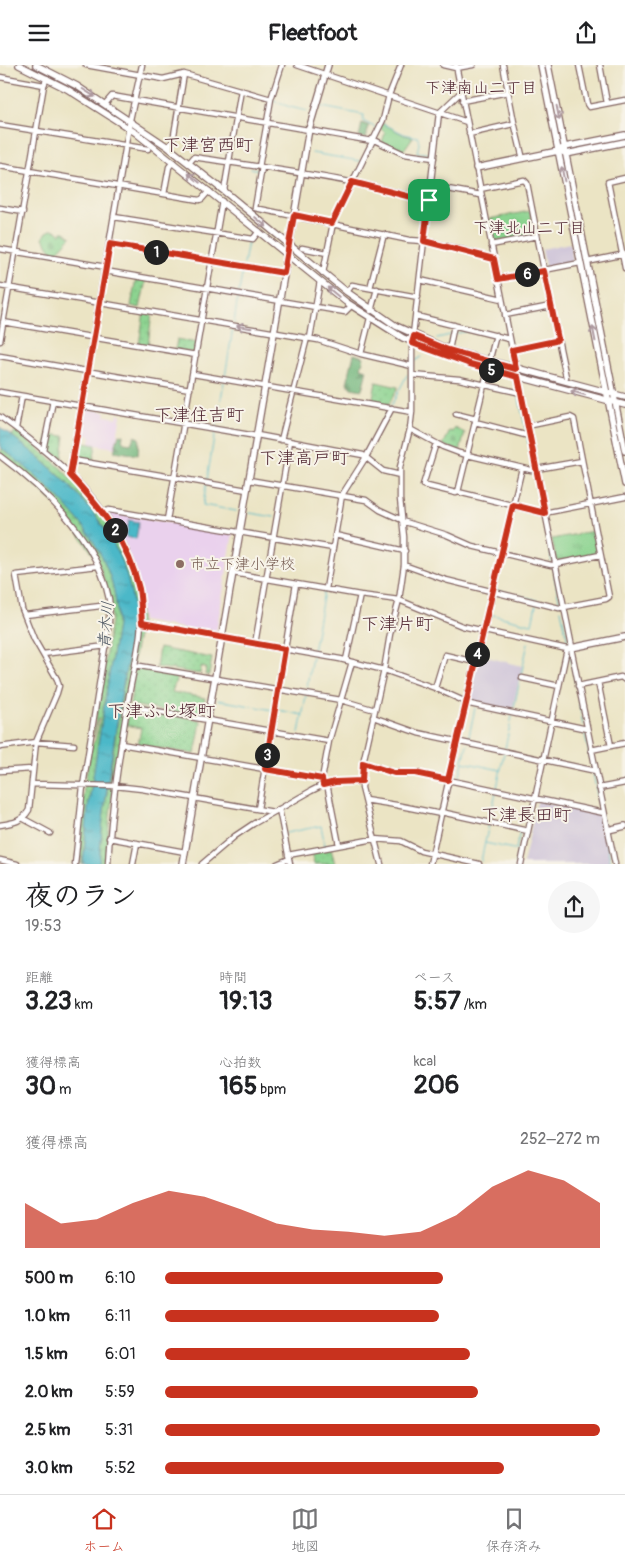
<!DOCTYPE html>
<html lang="ja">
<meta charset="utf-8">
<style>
:root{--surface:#fff;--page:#f6f6f6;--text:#202124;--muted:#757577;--line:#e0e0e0;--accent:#c8321e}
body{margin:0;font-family:Pangolin,"Klee One",sans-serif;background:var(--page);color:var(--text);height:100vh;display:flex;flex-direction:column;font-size:19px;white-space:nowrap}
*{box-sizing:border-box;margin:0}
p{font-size:16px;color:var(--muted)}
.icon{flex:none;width:28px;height:28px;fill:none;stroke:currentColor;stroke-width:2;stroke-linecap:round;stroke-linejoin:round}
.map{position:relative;height:799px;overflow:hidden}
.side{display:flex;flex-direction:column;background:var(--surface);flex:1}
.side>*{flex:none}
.pin{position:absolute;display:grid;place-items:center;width:42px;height:42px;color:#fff;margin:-21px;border-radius:10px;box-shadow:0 2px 8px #0006}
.km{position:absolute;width:25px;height:25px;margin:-12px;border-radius:50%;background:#222;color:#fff;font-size:14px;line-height:25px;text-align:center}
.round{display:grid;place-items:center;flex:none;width:52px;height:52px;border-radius:26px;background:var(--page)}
.headline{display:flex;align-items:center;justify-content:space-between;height:85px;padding:0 25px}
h1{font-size:28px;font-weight:700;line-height:38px}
.stats{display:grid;grid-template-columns:repeat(3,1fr);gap:8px;height:85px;padding:5px 25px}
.stats div{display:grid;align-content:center}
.stats b{font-size:25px;font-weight:700}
.stats small{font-size:14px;font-weight:400}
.stats p{font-size:14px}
.chart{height:140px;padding:10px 25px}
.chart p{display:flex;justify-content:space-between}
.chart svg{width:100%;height:90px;margin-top:5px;fill:var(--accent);opacity:.7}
ul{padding:0 25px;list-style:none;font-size:16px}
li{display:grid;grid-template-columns:80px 60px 1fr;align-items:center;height:38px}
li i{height:12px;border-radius:6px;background:var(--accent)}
header{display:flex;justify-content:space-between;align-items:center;height:65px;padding:0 25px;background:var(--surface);font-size:22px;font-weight:700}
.dock{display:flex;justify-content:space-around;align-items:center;height:70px;border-top:1px solid var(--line);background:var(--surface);font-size:14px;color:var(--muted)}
.dock a{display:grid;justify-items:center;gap:2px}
.dock .current{color:var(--accent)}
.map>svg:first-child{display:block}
</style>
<header><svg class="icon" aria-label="menu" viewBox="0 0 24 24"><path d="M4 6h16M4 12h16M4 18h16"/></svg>Fleetfoot<svg class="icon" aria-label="share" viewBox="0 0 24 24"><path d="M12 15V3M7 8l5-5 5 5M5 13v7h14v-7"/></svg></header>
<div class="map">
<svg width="625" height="799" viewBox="0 0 625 799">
<defs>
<pattern id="grass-dots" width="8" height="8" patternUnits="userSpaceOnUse" patternTransform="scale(1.25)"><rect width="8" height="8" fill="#8bd38f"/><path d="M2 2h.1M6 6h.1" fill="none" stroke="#79b57c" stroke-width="1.8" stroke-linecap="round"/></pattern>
<pattern id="forest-firs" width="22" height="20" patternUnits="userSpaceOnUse" patternTransform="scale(1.25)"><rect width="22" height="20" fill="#70b57a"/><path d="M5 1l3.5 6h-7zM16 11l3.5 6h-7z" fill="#5e9364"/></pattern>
<pattern id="cemetery-stones" width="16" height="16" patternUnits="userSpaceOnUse" patternTransform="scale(1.25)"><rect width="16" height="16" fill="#8bd38f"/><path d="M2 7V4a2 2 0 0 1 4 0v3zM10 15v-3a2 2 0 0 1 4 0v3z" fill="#79b57c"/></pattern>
<pattern id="park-tufts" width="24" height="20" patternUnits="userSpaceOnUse" patternTransform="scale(1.25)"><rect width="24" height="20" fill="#8bd38f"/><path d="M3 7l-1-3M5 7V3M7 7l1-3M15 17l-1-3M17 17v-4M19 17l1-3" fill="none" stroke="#79b57c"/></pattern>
<pattern id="water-ripples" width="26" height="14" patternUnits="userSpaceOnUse" patternTransform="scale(1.25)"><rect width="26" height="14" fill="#4cb8c8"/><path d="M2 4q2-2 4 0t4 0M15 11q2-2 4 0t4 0" fill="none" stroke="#4195a3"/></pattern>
</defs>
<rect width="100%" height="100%" fill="#f7f3e8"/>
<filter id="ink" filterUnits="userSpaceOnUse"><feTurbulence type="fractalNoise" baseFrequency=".02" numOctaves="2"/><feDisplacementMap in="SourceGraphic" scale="10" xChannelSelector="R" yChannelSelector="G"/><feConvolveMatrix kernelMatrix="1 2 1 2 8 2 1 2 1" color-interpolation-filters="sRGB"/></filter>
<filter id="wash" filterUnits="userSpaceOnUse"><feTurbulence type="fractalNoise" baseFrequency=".0096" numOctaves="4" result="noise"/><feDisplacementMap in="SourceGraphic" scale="20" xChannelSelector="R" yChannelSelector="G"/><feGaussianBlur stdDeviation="1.12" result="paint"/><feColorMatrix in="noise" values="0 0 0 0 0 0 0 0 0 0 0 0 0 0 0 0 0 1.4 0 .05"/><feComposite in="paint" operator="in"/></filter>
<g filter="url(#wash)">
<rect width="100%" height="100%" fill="#ebe4c4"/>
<path fill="#ead1ed" d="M85,343L106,347L105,351L117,353L118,349L121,350L115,383L90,379L91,371L79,369L83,344Z
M109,447L233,468L216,569L142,556L136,509L106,449Z"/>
<path fill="#cabfd7" d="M570,178L573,195L571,197L547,202L545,201L542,184Z
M479,590L522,601L512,646L469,636L468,634Z
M539,736L600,749L611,799H523L537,737Z"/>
<path fill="url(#grass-dots)" stroke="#6a795d" d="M136,213L146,215L140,243L131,241Z
M144,247L152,248L148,280L139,279Z
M177,274L197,278L194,288L175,285Z
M376,317L398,322L388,341L372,338Z
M16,365L60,402L93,438L83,429L82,430L98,444L118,475L126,490L133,510L139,537L140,557L114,714L105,799H99L103,753L133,555C134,475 70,415 12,371Z
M48,369L65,371L61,399L46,385Z
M77,377L96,380L93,397L75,394Z
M2,383C58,427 120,484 117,560L88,743L83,799H81L82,792L80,791L79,799H77L84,722L91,682L95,675L100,654H98L93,672L111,555V537L98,496L59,442L0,389Z
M159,583L212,593L209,610H205L206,603L201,602L200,609L156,602Z
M137,602L178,609L172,627L205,633L202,651L200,652L131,640L130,639L135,603Z
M130,643L200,655L201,657L195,689L138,680L141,663L126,660L129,645Z
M331,783L335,799H314L312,787Z"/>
<path fill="url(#forest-firs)" stroke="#5d6a52" d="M362,58L369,61L366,73L359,72Z
M354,289L364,292L361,303L367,305L362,325L351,323L347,318Z
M119,369L123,370L122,375L124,378L131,379L134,371L139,373L138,390L114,386Z"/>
<path fill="url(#cemetery-stones)" stroke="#6a795d" d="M53,164L61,169L62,167H65L71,172L54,190L43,173L47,167Z
M455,363L465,368L460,386L443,380L450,366L453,367Z"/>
<path fill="url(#park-tufts)" stroke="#6a795d" d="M382,58L404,70L413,72L403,86L382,77L385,68L380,63Z
M530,146L535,168L533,170L494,177L489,154Z
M593,466L597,487L596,489L558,496L556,495L552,474Z"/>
<path fill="url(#water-ripples)" stroke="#4b6c7a" d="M0,362C56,404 117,455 131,528C138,559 127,595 122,626C113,683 103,741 99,799H83L88,743L117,560C120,483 56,425 0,382Z
M129,455L139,457L136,474L126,472Z"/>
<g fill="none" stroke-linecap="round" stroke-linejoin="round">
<path stroke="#4cb8c8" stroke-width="1" d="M273,36L290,42L307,46
M322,42L364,50L363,56L376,63
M384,59L404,69L418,72L419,79L417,87L432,89
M312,88L360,96
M250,103L260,105
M249,172V166
M124,184L133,185
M244,199L248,176
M239,227L243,204
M234,258L238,231
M454,269L468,266
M437,273L450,270
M415,296L421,292
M225,312L233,263
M519,333L526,367
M391,341L407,310
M216,362L224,317
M225,368L247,372
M527,372L533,402
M264,375L278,377
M365,389L388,345
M534,408L541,444
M207,415L215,366L222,367
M206,420L203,440L236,446
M340,428L363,393
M250,448L274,452
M542,449L548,477
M549,482L552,497
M553,503L560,539
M496,525L537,535
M561,545L565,564
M489,549L531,559
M532,559L536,540
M566,566L568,577
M313,587L324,526
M570,589L579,636
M306,627L312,591
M218,635L273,645
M579,638L583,660
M514,642L528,578
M278,645L303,650
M299,668L306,631
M585,669L592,702
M468,676L475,643
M505,684L512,651
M463,696L467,680
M593,707L600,745
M459,714L463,697L500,705
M497,723L504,688
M601,750L611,799
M490,755L496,727
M286,768L321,761L325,781L336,779
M485,778L518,785L515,799
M516,784L520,766
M481,796L489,759"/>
</g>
</g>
<g filter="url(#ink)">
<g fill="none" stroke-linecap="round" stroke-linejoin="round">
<defs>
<path id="street" d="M86,0L163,14L184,9L271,34
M297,0L467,57
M443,0L456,3L473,0
M456,0L516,304
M579,0L587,39L589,42L625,35
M600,0L607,38
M0,12L44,20
M462,36L508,27
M106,38L112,31L372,76
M267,57L271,34L282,0
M514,57L522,90
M0,60L148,84
M469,69L513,59L514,57L503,0
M372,74L404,89L434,93
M168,82L173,76L184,9
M189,98L194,92C246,100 299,107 350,117C377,122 403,130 429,135
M0,101L199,135L202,134L209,126
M259,102L267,57
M262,102L255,143L409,175L424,176L463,185L494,194
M625,113L608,117L625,203
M431,121L481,130
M480,124L524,115L527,118L551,241
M224,126L241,25
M164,129L169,102L173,97
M0,143L23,147
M114,152L253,174L259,166
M332,158L383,55L389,30L401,0
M110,179L284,208
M491,180L537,171
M302,183L327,188
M0,184L106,202
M587,197L625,189
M105,206L345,247L351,241
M323,208L333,158
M498,214L580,198
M420,215L502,234
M0,221L318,275L361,289L412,301
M370,223L384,169
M347,227L352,220L418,232
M371,246L377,224
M505,250L551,241L558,274L555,276L512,285
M416,251L509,274
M3,257L196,290
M310,273L320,216
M558,274L566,312
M0,276L44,20L47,13
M449,285L454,260
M361,289L370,253
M0,291L190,324
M489,297L496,270
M193,309L412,347
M412,310L459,314L521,328
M518,312L572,582
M0,327L256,371
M456,349L476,354
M0,352C59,394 125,450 139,525C146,560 135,596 129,630C120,686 111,742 108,799
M475,357L525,370L529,369
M16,363L22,331
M410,364L443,382L459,388L531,405L582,396
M257,370L363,390L383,406L400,410
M281,375L307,273
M436,378L423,420L456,428L458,427L488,304
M43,385L53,336
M0,391C47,426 97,474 109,534C110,542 109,550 109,557L83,721L75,799
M73,395L247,425
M70,410L130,55L142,0
M249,415L366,435L380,445L402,455
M458,427L544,448L625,432
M103,447L109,445L333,483
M167,455L222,136
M402,456L447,470L472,481L551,500L600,490
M335,470L405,486
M404,500L446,515L559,543L606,534L609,532L574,354L570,352L527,361
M233,508L360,530L399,535L462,561L567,584L571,583L615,799
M326,524L342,430L366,392L392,343
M25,550L109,540
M141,558L222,572
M222,573L340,594L384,605
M255,579L290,376
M43,589L106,581
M346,595L360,530
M134,600L341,635L375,645
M384,605L435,623L466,637
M522,613L559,621
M598,617L611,681
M578,621L621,612L625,615
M435,623L445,590L475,597
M465,638L587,664
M127,641L329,676L322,714L323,720
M373,652L418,668L596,706
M329,676L352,597
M121,679L322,714
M0,682L36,677L74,680
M591,685L625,678
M363,698L394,708H415L604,748
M0,706L32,704
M33,719L115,721L142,724L274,747
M327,719L339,780
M599,723L625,718
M365,735L396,740L441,749
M258,744L296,519
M279,744L290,799
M441,747L528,766
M24,754L50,768
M0,760C13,758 22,757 29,745L36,677L57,628L59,621L57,614L34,574L22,544L16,510L98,501
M109,773L185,787
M288,790L374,774L401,776L421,786L479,799
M0,795L17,799
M133,799L137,778
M202,799L235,771L253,759L311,726L323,720L335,717L362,716
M277,799L289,794
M381,799L362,723L363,698L384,605L390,569L399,535L404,500V472L400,434V402L410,364L412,347V278L439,48L461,27
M430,799L466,637L522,403
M521,799L567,584"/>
<path id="secondary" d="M19,0L67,24L136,68L346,237L403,273L470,299L625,340
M36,0L77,21L168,82L224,126L347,227L396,261L449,285L625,332
M541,0L625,419
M548,0L625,386
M563,87L566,89L625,77
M476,103L558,86L565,82L625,70
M571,583L625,572
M608,765L625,761
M183,799L309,64L328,0"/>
</defs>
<use href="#street" stroke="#826461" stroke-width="7"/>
<use href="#secondary" stroke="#826461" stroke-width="8"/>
<use href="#street" stroke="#fff" stroke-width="4.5"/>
<use href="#secondary" stroke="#fff" stroke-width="5.5"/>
</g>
<defs><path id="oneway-shaft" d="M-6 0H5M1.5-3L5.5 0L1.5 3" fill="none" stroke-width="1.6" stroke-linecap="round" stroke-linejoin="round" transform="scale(1.25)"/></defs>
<g stroke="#ae9aa0">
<use href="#oneway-shaft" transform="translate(89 28) rotate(32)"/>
<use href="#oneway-shaft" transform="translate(558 48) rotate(79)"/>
<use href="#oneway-shaft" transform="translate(563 109) rotate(-101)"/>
<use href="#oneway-shaft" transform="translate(194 113) rotate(-141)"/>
<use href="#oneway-shaft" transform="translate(261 157) rotate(40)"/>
<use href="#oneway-shaft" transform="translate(333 227) rotate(-140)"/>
<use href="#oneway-shaft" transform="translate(244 262) rotate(-171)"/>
<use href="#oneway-shaft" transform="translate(594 269) rotate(-101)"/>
<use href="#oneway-shaft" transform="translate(578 328) rotate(-165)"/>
</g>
</g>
<g fill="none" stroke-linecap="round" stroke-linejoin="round" filter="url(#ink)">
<defs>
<path id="route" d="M352,117L407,131L429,135L424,176L494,194L498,214L544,206L558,274L555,276L512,285L516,304L448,285L414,271L412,278L470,299L518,312L545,448L513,440L448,715L415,708H394L363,698L362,716L335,717L323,720L322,714L265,704L285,584L142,558C141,547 141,535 139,524C129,478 101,443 70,410L110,179L284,208L294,150L332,158Z"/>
</defs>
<use href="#route" stroke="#fff" stroke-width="10"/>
<use href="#route" stroke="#c8321e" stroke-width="6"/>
</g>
<circle fill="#8d6e63" stroke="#f7f3e8" stroke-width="2" cx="180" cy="499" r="5"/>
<g text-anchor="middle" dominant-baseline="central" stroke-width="4" stroke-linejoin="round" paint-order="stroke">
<g font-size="15" fill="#785e54" stroke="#f7f3e8" text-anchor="start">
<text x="190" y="499">市立下津小学校</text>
</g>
<g font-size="16" fill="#4a1f2b" stroke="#f7f3e8">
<text x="481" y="23">下津南山二丁目</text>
<text x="529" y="163">下津北山二丁目</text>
</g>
<g font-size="16" font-style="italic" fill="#4b5562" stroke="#f7f3e8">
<text transform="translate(106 560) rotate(-85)">青木川</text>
</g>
<g font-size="18" fill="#4a1f2b" stroke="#f7f3e8">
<text x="208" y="80">下津宮西町</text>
<text x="199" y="350">下津住吉町</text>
<text x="304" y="393">下津高戸町</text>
<text x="397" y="559">下津片町</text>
<text x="161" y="646">下津ふじ塚町</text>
<text x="526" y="750">下津長田町</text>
</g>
</g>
</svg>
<div class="pin" style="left:429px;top:135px;background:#1e9e55"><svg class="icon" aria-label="arrive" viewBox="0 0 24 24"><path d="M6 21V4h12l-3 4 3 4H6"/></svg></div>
<b class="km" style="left:156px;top:187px">1</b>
<b class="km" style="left:115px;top:465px">2</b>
<b class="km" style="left:267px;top:690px">3</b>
<b class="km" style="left:477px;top:589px">4</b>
<b class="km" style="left:491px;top:305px">5</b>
<b class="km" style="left:527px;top:209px">6</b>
</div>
<section class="side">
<div class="headline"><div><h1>夜のラン</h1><p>19:53</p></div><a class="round"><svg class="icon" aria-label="share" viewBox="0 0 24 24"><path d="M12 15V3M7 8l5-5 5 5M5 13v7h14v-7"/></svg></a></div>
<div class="stats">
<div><p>距離</p><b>3.23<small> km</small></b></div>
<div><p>時間</p><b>19:13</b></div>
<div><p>ペース</p><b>5:57<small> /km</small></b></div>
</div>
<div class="stats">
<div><p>獲得標高</p><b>30<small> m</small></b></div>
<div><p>心拍数</p><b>165<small> bpm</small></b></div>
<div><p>kcal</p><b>206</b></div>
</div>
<div class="chart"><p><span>獲得標高</span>252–272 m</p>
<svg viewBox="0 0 160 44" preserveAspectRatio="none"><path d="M0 44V22L10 32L20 30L30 22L40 16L50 19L60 25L70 32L80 35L90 36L100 38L110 36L120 28L130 14L140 6L150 11L160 22V44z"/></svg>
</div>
<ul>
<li><b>500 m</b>6:10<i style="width:64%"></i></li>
<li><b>1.0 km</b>6:11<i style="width:63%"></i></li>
<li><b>1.5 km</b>6:01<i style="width:70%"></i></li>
<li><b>2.0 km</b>5:59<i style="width:72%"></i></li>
<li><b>2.5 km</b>5:31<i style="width:100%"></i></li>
<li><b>3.0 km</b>5:52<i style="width:78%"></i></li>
</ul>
</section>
<nav class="dock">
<a class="current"><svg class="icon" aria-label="home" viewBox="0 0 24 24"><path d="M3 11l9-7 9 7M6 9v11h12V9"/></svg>ホーム</a>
<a><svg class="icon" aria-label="map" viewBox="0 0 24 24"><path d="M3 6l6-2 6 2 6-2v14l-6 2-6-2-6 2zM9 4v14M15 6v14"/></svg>地図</a>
<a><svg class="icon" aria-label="saved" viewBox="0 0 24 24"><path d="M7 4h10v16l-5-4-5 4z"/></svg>保存済み</a>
</nav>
